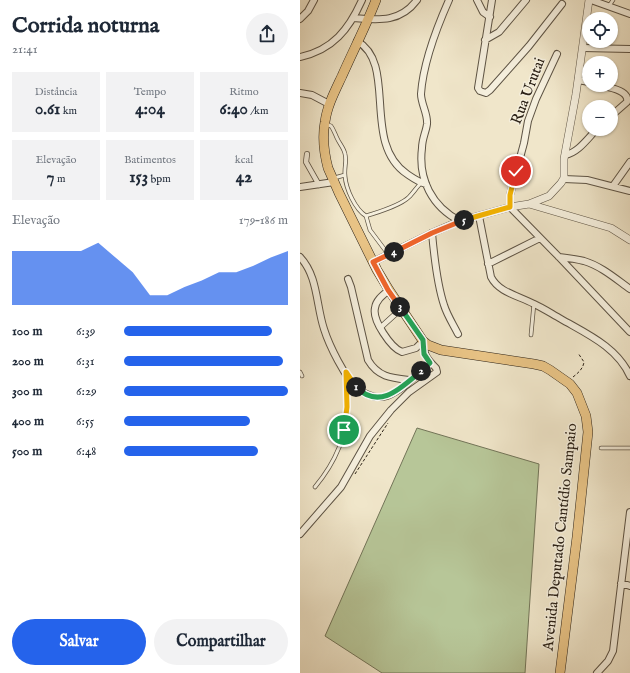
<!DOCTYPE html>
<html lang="pt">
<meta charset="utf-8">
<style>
:root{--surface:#fff;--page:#f2f2f3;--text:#1f2937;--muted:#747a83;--accent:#2563eb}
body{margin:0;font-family:"IM FELL English",serif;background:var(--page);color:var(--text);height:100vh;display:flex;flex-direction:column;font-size:15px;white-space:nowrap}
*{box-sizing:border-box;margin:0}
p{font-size:13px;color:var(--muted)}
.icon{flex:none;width:22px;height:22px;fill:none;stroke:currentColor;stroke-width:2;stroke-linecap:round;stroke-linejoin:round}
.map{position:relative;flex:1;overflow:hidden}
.sheet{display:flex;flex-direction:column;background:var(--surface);width:300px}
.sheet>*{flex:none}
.tools{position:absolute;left:282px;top:12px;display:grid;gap:8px}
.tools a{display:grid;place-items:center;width:36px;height:36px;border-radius:50%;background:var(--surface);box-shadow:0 1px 3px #0004;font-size:20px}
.pin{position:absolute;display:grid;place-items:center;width:34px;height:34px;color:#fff;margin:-17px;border:2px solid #fff;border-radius:50%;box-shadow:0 1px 4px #0007}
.km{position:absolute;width:20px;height:20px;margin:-10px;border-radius:50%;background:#222;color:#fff;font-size:11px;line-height:20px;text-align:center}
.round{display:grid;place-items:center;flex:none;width:42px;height:42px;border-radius:21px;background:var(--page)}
.overview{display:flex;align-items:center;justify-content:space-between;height:68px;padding:0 12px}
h1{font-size:22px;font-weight:700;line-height:30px}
.figures{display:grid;grid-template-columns:repeat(3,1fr);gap:6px;height:68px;padding:4px 12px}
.figures div{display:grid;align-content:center;border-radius:0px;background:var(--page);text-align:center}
.figures b{font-size:17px;font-weight:700}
.figures small{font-size:11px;font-weight:400}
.figures p{font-size:11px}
.chart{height:112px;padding:8px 12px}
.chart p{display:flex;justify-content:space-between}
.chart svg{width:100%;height:72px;margin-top:4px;fill:var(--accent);opacity:.7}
.action{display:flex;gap:8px;margin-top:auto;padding:8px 12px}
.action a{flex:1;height:46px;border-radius:24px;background:var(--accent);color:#fff;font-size:16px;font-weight:700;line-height:46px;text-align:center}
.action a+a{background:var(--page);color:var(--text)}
ul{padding:0 12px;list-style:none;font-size:13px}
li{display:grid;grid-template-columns:64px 48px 1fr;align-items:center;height:30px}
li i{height:10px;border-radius:5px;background:var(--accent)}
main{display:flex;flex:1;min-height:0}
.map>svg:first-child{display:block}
</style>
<main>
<section class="sheet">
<div class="overview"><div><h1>Corrida noturna</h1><p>21:41</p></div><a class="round"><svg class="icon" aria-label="share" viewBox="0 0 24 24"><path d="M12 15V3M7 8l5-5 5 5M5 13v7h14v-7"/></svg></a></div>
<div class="figures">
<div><p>Distância</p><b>0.61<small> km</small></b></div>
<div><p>Tempo</p><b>4:04</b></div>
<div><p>Ritmo</p><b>6:40<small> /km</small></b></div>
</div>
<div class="figures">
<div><p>Elevação</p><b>7<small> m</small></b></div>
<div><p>Batimentos</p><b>153<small> bpm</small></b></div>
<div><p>kcal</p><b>42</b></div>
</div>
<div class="chart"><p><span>Elevação</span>179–186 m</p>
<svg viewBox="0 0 160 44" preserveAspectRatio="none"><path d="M0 44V11L10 11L20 11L30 11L40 11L50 6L60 15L70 24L80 38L90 38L100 33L110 29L120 24L130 24L140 20L150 15L160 11V44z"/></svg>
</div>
<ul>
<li><b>100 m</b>6:39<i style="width:90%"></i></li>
<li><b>200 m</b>6:31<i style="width:97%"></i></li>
<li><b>300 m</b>6:29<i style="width:100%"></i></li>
<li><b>400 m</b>6:55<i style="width:77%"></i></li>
<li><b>500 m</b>6:48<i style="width:82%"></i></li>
</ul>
<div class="action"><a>Salvar</a><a>Compartilhar</a></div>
</section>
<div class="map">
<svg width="330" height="673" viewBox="0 0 330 673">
<rect width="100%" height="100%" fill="#f0e6ca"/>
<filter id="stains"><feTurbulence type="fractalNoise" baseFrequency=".005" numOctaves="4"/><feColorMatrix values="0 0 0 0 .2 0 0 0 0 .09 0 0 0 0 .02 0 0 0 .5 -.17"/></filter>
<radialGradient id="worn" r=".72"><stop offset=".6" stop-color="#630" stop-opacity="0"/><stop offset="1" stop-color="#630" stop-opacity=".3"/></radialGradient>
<path fill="#b7c698" stroke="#727458" d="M117,428L239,464L225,673H82L25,636Z"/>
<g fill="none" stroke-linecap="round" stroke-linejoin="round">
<defs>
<path id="service" d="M309,6L313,0
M26,124L31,126C34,130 35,134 37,138C39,143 44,148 45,154C47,161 44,168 45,176C46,189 55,209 66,216C78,212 100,206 109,197C113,193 117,187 121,183
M34,178L45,175
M66,216L70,230L88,254
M231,335L234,303
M0,372L2,376
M301,448H330
M15,487C34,464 47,438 47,407C47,397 46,386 46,376"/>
<path id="pedestrian" d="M7,154L6,162L19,185
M80,328L101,309"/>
<path id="minor" d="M149,0C137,27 123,64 121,94C121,104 128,114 127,124C126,132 122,139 122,148C118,179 132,207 160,221
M177,0L183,12L190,17
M192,0L178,88L180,91L186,93L190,90L229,46L262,4
M291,0L330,14
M53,18C78,20 100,23 117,0
M0,19L8,11L14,0
M185,40L199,32L226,0
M57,41C98,64 61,143 107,174C113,178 118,182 126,184
M283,48L330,49
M257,54L236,99L228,121L224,143L210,195V207L259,257L330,332
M0,57C33,50 49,29 62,0
M278,80L289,82
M299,85C307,87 330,90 327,102L311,116
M0,93L12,95L29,104
M265,155C278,153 288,138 297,129
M264,179L287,180L330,191
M313,186L330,162
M0,187L34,182
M179,216L191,277C199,293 220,296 234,304C243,308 252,314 261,319C287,334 317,347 330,376
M132,233C134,255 137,284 144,305C147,315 153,324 158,334
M0,257C18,276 16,305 24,329C29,345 45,378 58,389C66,395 77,399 87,396C103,390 117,374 130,363
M259,257C268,258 276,259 284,261C301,266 316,279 330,289
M188,264L240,238
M48,279L51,287L68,360C78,377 91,378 110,380
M89,290C83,295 76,300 75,308C72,320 91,348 102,352L116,348L123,341
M0,534L41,487L70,436L91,410L109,392L137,372L136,368C126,358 124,355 123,341
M321,583L330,586
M297,673L308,661L313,651L330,512"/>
<path id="tertiary" d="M229,204L311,228L330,240
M73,262L132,233L160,221L210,207L229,204L249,196L261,183L264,178V159L276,94L289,0"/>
<path id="primary" d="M76,0C66,26 53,51 42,76C35,91 27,106 25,122C22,138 24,153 28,168L39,193L77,270L89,290L123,341L128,345L141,350L234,364L243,366L250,370L270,384L277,393L286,416L288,432L277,537L260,673"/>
</defs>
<use href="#service" stroke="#5d5344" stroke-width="4.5"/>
<use href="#pedestrian" stroke="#5d5344" stroke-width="6"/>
<use href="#minor" stroke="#5d5344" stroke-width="8"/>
<use href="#tertiary" stroke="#5d5344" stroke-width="8"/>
<use href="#primary" stroke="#2c2217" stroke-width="10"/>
<path stroke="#2c2217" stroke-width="1" stroke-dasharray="3 2" stroke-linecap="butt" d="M273,377C278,373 283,369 284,362L278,353
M55,474L88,423"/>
<use href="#service" stroke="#f5efdd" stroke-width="3"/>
<use href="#pedestrian" stroke="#f5efdd" stroke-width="4.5"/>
<use href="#minor" stroke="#f5efdd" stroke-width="6"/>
<use href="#tertiary" stroke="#f5efdd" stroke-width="7"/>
<use href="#primary" stroke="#e8c385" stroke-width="9"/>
</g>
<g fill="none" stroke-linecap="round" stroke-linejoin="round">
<defs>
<path id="split-1" d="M44,430L47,407L46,372L56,387"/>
<path id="split-2" d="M56,387C80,411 102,387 121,371"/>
<path id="split-3" d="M100,307L123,340L124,354L130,363L121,371"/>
<path id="split-4" d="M94,252L73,262L88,290L100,307"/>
<path id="split-5" d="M94,252L132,233L164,220"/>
<path id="split-6" d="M164,220L210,207V195L216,171"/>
</defs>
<use href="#split-1" stroke="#fff" stroke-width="8"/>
<use href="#split-2" stroke="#fff" stroke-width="8"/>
<use href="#split-3" stroke="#fff" stroke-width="8"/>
<use href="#split-4" stroke="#fff" stroke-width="8"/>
<use href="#split-5" stroke="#fff" stroke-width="8"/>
<use href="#split-6" stroke="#fff" stroke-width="8"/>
<use href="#split-1" stroke="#f5b400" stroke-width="5"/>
<use href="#split-2" stroke="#22a559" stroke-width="5"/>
<use href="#split-3" stroke="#22a559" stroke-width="5"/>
<use href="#split-4" stroke="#f0652b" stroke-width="5"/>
<use href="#split-5" stroke="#f0652b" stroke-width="5"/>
<use href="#split-6" stroke="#f5b400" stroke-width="5"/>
</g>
<g text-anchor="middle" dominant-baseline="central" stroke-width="3" stroke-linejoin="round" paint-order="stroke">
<g font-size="15" fill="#2c2217" stroke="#f5efdd">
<text transform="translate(228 91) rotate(-69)">Rua Urutai</text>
<text transform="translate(260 537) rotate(-84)">Avenida Deputado Cantídio Sampaio</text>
</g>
</g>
<rect width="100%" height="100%" filter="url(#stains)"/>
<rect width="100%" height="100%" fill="url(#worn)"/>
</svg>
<div class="tools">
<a><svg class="icon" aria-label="locate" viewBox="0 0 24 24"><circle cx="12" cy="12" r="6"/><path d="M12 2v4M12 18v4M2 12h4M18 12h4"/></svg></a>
<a>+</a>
<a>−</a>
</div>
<div class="pin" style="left:44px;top:430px;background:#1e9e55"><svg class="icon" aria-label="arrive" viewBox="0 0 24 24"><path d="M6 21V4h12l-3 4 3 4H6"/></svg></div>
<div class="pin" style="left:216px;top:171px;background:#d93025"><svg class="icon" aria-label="check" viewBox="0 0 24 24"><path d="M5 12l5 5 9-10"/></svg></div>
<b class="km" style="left:56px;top:387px">1</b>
<b class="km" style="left:121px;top:371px">2</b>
<b class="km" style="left:100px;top:307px">3</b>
<b class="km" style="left:94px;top:252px">4</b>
<b class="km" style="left:164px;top:220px">5</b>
</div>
</main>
